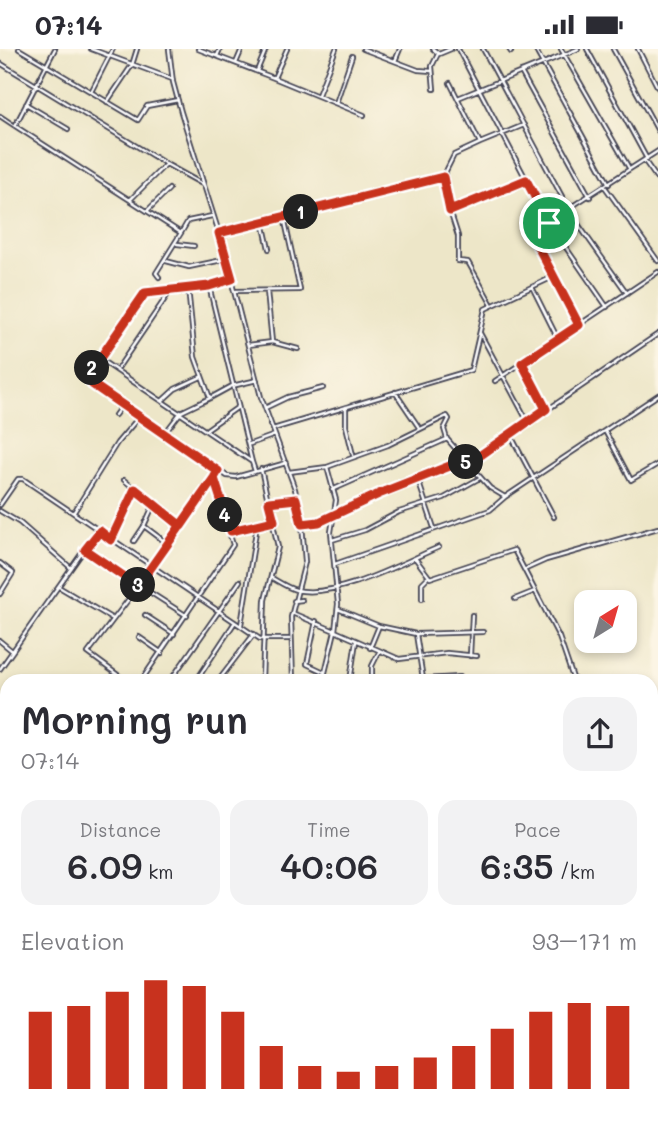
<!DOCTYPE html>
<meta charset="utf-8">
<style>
:root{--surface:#fff;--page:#f2f2f3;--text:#2b2b33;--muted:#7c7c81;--accent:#c8321e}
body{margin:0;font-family:Mali,sans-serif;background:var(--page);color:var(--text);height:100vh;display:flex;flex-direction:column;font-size:26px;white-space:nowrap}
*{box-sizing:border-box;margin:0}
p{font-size:23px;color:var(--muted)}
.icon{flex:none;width:38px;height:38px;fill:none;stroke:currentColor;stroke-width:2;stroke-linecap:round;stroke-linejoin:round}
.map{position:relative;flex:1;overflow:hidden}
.details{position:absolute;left:0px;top:625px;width:658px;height:450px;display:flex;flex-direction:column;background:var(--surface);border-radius:21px 21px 0 0;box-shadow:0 4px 10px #0003}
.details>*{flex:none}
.needle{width:46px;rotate:37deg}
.buttons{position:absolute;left:574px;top:541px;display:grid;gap:14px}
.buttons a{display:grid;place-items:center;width:63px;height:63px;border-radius:14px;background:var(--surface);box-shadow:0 4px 10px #0003;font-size:35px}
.pin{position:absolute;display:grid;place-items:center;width:60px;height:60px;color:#fff;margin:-30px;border:4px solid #fff;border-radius:50%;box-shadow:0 2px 7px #0007}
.km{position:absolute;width:35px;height:35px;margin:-18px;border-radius:50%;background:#222;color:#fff;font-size:19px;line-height:35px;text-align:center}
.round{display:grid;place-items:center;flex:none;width:74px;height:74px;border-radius:21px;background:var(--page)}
.summary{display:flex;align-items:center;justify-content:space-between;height:119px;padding:0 21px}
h1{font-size:38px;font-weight:600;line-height:52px}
.metrics{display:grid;grid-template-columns:repeat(3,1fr);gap:10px;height:119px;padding:7px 21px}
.metrics div{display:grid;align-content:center;border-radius:18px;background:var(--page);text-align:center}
.metrics b{font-size:35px;font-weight:600}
.metrics small{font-size:19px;font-weight:400}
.metrics p{font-size:19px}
.chart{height:196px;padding:14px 21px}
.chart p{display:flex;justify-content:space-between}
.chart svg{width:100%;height:126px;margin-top:7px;stroke:var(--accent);stroke-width:6}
.status{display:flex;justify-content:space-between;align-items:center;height:49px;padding:0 35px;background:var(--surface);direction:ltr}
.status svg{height:19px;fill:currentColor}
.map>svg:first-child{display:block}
</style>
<div class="status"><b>07:14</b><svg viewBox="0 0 49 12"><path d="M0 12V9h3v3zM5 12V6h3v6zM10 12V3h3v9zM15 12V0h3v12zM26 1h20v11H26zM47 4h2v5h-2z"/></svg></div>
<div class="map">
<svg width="658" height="1073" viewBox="0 0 658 1073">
<rect width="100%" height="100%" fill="#fcf5e5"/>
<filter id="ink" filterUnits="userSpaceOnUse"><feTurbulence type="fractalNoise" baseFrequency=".0143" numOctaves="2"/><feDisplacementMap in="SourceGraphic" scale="14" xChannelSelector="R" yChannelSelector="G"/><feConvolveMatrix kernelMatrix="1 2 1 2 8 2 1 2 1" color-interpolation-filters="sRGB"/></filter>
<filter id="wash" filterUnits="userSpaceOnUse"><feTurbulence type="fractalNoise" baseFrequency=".00686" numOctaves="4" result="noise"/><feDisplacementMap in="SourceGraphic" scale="28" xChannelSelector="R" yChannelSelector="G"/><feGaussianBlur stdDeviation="1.57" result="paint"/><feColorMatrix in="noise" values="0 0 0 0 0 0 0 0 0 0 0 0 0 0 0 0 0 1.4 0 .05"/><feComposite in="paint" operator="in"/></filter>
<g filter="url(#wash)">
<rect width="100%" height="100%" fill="#ede6c8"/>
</g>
<g filter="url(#ink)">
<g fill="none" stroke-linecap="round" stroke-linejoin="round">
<defs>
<path id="street" d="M19,0L138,71L147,57L178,51
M55,0L15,77L181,184L156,224L159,228
M91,0L172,30
M169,0L173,33L181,63L220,187L261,348L295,440L302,475L305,513L291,568L293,632
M198,0L274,29L287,0
M363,0L418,21L432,22
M433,0L439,5L451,0
M458,0L549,174L607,258
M483,0L573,168L627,244
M509,0L511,3
M535,0L609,135
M561,0L629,119
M587,0L647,110
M613,0L658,82
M638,0L658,39
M217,7L220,0
M395,12L400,0
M0,14L166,115
M236,14L242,0
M257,22L266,0
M521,23L590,148
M274,29L364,66
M450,34L480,94L524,76
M434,40L432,17L438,5
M91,43L113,0
M318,46L336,0
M458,49L578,0
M107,53L132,16L137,0
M336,54L352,7
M26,55L68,80
M0,67L15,77
M644,111L658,131
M443,128L450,162L525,132
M605,138L658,212
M130,151L166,115L204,136
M148,161L169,140
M450,162L458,187V212L468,213L492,256
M263,173L269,200
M181,184L188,172L212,167
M219,184L443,128L454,106L480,94
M177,195L194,197
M166,212L189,218L227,210
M232,230L209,237L145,244L98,309L87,330L227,427L236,428L286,414
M209,237L252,413
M532,238L558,290
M188,239L195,308L210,349L232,337L257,331
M236,242L300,241L284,168
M267,242L272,293
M579,276L532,183L658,102
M480,284L528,373
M248,296L272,293L298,300
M98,309L252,413L255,422
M522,314L546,361
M118,319L171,241
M495,332L658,223
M395,343L420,380
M163,351L175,340L201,328
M346,358V377L353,406
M265,359L288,348L323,339
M115,366L123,355
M207,380L238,358
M273,380L471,321L485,260L553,228
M605,382L631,431L658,415
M165,384L181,363L210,349
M510,385L554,468
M250,395L275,386
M468,415L658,285
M261,420L278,498L265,551L262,632
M289,423L327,418L388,396L447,367L449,370L444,380L447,390L490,439L505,448L658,346
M124,431L135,440
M418,431L434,479
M332,441L447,390
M269,453L297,450
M0,456L18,430H23L260,590H289
M153,457L144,477L168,495
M0,462L20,474L71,519
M74,463L117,394L139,368
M303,475L319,473L381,444L465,411
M100,482L84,501L187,567
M231,482L257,476
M111,490L135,440L181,477
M332,491L365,481L399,463L444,449L480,429
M134,492L144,477
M415,509L430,529L514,501L559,588L574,632
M0,514L13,524L0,545
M335,515L490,461L505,448
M526,520L546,511L658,479
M272,529C279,533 288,539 296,541C337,550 402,514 439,498
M59,538L113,570
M422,550V534L427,529
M515,550L535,542
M294,552L302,551
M338,560L379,577L416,585L483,583
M292,564L335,582L338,555L331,483L336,451L327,418
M145,566L174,585
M316,572L307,615L324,623
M241,576L257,476L274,472
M416,585L423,630L460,628
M139,588L162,604
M0,592L11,601
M370,599L379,577
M470,607L472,566
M0,620L84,501
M126,632L88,604L153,518L218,422
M141,632L233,496L213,429
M170,632L240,532
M196,632L235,573
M218,632L254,585
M323,632L335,582L399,610L447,604L477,607
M350,632L356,592
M372,632V617L379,603
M411,632L422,630
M0,697V723
M0,724L7,790L5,833
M0,891L4,833
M0,935L7,924
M651,975L658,959
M0,988H7
M0,1060H7
M168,1068L172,1073
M272,1068L288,1073
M404,1068L419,1072
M477,1068L490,1073
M13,1073V1068
M35,1073V1068
M100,1073L103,1068
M179,1073L181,1068
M255,1073L259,1068
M306,1073L307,1068
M328,1073L329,1068
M352,1073L353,1068
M443,1073L444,1068
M506,1073L512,1069
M528,1073L530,1068
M556,1073L559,1068
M624,1073L627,1068"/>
<path id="highway" d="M651,670H658
M651,676H658
M0,685H7
M0,691L7,690"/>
</defs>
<use href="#street" stroke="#403f50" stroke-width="6"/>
<use href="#highway" stroke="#403f50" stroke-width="11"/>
<use href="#street" stroke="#fff" stroke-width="2.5"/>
<use href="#highway" stroke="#fff" stroke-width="8"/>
</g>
</g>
<g fill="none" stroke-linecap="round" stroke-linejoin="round" filter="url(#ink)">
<defs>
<path id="route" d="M549,174L526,131L450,162L443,128L219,184L232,230L209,237L145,244L87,328L92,335L218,422L214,429L138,537L85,501L100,482L111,491L135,440L181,477L214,429L231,482L274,472L269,453L296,450L302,475L319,473L381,444L465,411L468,415L546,360L522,314L579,276L531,184L549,174"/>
</defs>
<use href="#route" stroke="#fff" stroke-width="14"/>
<use href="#route" stroke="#c8321e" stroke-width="9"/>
</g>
</svg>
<div class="buttons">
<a><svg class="needle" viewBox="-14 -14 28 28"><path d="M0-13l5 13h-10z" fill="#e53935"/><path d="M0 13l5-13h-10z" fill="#7c7c81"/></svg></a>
</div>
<div class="pin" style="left:549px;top:174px;background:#1e9e55"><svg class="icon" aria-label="arrive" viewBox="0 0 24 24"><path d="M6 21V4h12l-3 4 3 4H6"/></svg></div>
<b class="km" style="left:301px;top:163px">1</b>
<b class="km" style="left:92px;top:319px">2</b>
<b class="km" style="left:138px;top:536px">3</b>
<b class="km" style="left:225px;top:466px">4</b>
<b class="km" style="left:466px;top:413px">5</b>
<section class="details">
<div class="summary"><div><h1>Morning run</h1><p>07:14</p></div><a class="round"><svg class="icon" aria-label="share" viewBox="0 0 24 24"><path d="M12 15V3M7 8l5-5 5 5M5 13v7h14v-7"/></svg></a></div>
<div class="metrics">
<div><p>Distance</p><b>6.09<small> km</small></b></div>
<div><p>Time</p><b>40:06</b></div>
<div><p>Pace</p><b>6:35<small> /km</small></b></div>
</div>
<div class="chart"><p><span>Elevation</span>93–171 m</p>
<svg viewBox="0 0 160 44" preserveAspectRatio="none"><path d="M5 44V17M15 44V15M25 44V10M35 44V6M45 44V8M55 44V17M65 44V29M75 44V36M85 44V38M95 44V36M105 44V33M115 44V29M125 44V23M135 44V17M145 44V14M155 44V15"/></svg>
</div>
</section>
</div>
